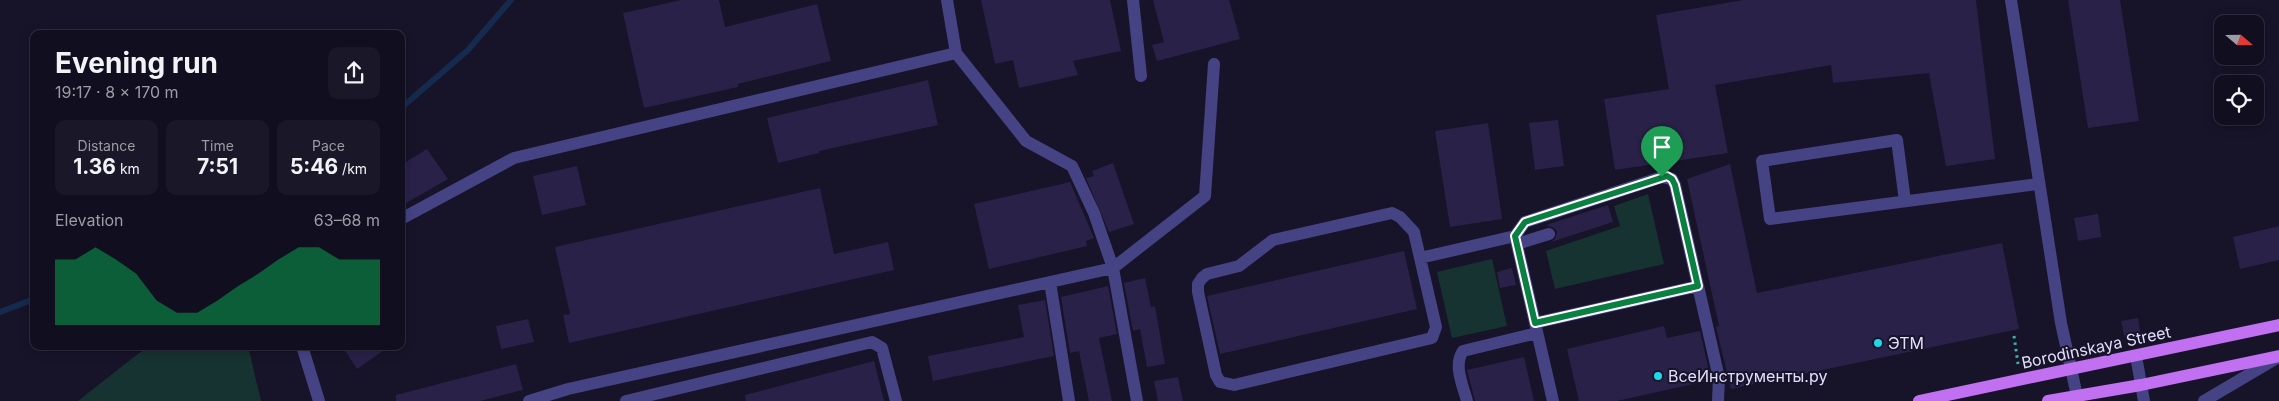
<!DOCTYPE html>
<meta charset="utf-8">
<style>
:root{--surface:#110e1f;--page:#1a1728;--text:#f1f3f6;--muted:#9c9ca4;--line:#302e3d;--accent:#0b8043}
body{margin:0;font-family:Inter,sans-serif;background:var(--page);color:var(--text);height:100vh;display:flex;flex-direction:column;font-size:19px;white-space:nowrap}
*{box-sizing:border-box;margin:0}
p{font-size:16px;color:var(--muted)}
.icon{flex:none;width:28px;height:28px;fill:none;stroke:currentColor;stroke-width:2;stroke-linecap:round;stroke-linejoin:round}
.map{position:relative;flex:1;overflow:hidden}
.drawer{position:absolute;left:30px;top:30px;width:375px;height:320px;display:flex;flex-direction:column;background:var(--surface);border-radius:10px;box-shadow:0 2px 12px #0003,0 0 0 1px var(--line)}
.drawer>*{flex:none}
.needle{width:32px;rotate:110deg}
.tools{position:absolute;left:2214px;top:15px;display:grid;gap:10px}
.tools a{display:grid;place-items:center;width:50px;height:50px;border-radius:10px;background:var(--surface);box-shadow:0 2px 12px #0003,0 0 0 1px var(--line);font-size:25px}
.pin{position:absolute;display:grid;place-items:center;width:42px;height:42px;color:#fff;margin:-51px -21px;border-radius:50% 50% 50% 0;rotate:-45deg;box-shadow:0 0 5px #0007}
.pin .icon{rotate:45deg}
.round{display:grid;place-items:center;flex:none;width:52px;height:52px;border-radius:10px;background:var(--page)}
.overview{display:flex;align-items:center;justify-content:space-between;height:85px;padding:0 25px}
h1{font-size:28px;font-weight:700;line-height:38px}
.figures{display:grid;grid-template-columns:repeat(3,1fr);gap:8px;height:85px;padding:5px 25px}
.figures div{display:grid;align-content:center;border-radius:10px;background:var(--page);text-align:center}
.figures b{font-size:21px;font-weight:700}
.figures small{font-size:14px;font-weight:400}
.figures p{font-size:14px}
.chart{height:140px;padding:10px 25px}
.chart p{display:flex;justify-content:space-between}
.chart svg{width:100%;height:90px;margin-top:5px;fill:var(--accent);opacity:.7}
.map>svg:first-child{display:block}
</style>
<div class="map">
<svg width="2279" height="401" viewBox="0 0 2279 401">
<rect width="100%" height="100%" fill="#171329"/>
<path fill="#173331" d="M1648,194L1664,264L1555,289L1546,251L1620,226L1614,206Z
M1492,259L1507,326L1452,338L1437,272Z
M153,346H248L261,401H78L139,353Z"/>
<g fill="none" stroke-linecap="round" stroke-linejoin="round">
<path stroke="#152a4c" stroke-width="6" d="M401,108L468,50L511,0
M0,312L34,299"/>
</g>
<path fill="#292148" d="M681,0H719L725,27L817,4L831,61L738,84V87L644,108L623,13Z
M981,0H1110L1121,51L1073,61L1078,75L1019,88L1013,60L995,64Z
M1153,0H1229L1240,39L1157,61L1152,45L1164,42Z
M1743,0H1976L1995,159L1946,166L1929,73L1833,83L1831,65L1715,85L1728,153L1615,170L1604,99L1669,89L1656,15Z
M2068,0H2120L2139,121L2088,128Z
M928,80L938,125L819,151V153L778,163L767,118Z
M1558,120L1564,166L1535,170L1529,123Z
M1488,123L1502,219L1450,227L1435,131Z
M427,149L448,179L401,206V165Z
M1113,163L1134,224L1109,232L1086,178L1094,176L1092,171Z
M1730,164L1757,293L2002,243L2019,329L1731,389L1716,327L1719,326L1687,179Z
M577,166L586,205L542,215L533,176Z
M1070,182L1094,238L1086,241L1087,246L989,269L974,204Z
M820,188L834,254L888,242L894,270L569,343L563,315L570,314L555,247Z
M1608,205L1613,222L1551,242L1555,239L1557,232L1554,228L1546,225Z
M2098,214L2101,237L2078,241L2074,218Z
M2279,226V260L2240,269L2233,237Z
M1404,251L1417,309L1220,354L1207,296Z
M1512,268L1516,285L1500,288L1497,272Z
M1145,278L1151,307L1155,306L1165,364L1147,367L1140,329L1133,331L1124,283Z
M1108,286L1117,334L1099,338L1112,401H1089L1079,351L1070,353L1061,297Z
M1045,300L1054,356L933,381L928,356L1024,337L1018,305Z
M2138,318L2141,336L2125,339L2121,321Z
M528,319L534,342L501,349L496,326Z
M1664,326L1667,338L1700,331L1711,380L1617,401H1579L1567,349Z
M342,346H390L357,369Z
M1524,357L1534,401H1475L1467,370Z
M874,361L884,401H746L745,395Z
M516,364L523,390L480,401H396V395Z
M1178,377L1183,401H1158L1154,381Z"/>
<g fill="none" stroke-linecap="round" stroke-linejoin="round">
<path stroke="#3db2aa" stroke-width="3" stroke-dasharray="2.5 4" stroke-linecap="butt" d="M2014,336L2018,364"/>
<path stroke="#454384" stroke-width="12" d="M947,0L956,53L1026,141L1072,166L1094,213L1113,268L1205,196L1214,64
M1133,0L1141,76
M2011,0L2061,323L2077,396
M1905,201L1897,140L1762,161L1770,219L2038,184
M1392,213L1400,217L1414,232L1436,327L1432,338L1234,385L1220,382L1216,375L1198,292V284L1202,278L1207,274L1239,266L1273,240Z
M401,219L514,158L956,53
M1515,236L1553,401
M1517,244L1549,234
M1420,258L1515,236L1525,222L1662,177L1672,179L1675,185L1719,378L1718,401
M1050,282L1069,401
M1535,323L1698,286
M302,346L319,401
M2136,356L2144,401
M529,401L568,389L1113,268L1137,401
M626,401L872,342L882,348L896,401
M1467,401C1463,386 1453,365 1463,351L1537,333
M2204,401L2277,358"/>
<path stroke="#c070f1" stroke-width="12" d="M1919,401L2279,325
M2048,401L2141,385L2279,356"/>
</g>
<g fill="none" stroke-linecap="round" stroke-linejoin="round">
<defs>
<path id="route" d="M1667,176L1672,179L1675,185L1698,286L1535,323L1515,236L1525,222Z"/>
</defs>
<use href="#route" stroke="#fff" stroke-width="10"/>
<use href="#route" stroke="#0b8043" stroke-width="6"/>
</g>
<g fill="#1dd7ea" stroke="#171329" stroke-width="2">
<circle cx="1878" cy="343" r="5"/>
<circle cx="1658" cy="376" r="5"/>
</g>
<g text-anchor="middle" dominant-baseline="central" stroke-width="4" stroke-linejoin="round" paint-order="stroke">
<g font-size="16" fill="#e2dffc" stroke="#171329" text-anchor="start">
<text x="1888" y="343">ЭТМ</text>
<text x="1668" y="376">ВсеИнструменты.ру</text>
</g>
<g font-size="16" fill="#e2dffc" stroke="#171329">
<text transform="translate(2096 347) rotate(-12)">Borodinskaya Street</text>
</g>
</g>
</svg>
<div class="tools">
<a><svg class="needle" viewBox="-14 -14 28 28"><path d="M0-13l5 13h-10z" fill="#e53935"/><path d="M0 13l5-13h-10z" fill="#9c9ca4"/></svg></a>
<a><svg class="icon" aria-label="locate" viewBox="0 0 24 24"><circle cx="12" cy="12" r="6"/><path d="M12 2v4M12 18v4M2 12h4M18 12h4"/></svg></a>
</div>
<div class="pin" style="left:1662px;top:177px;background:#1e9e55"><svg class="icon" aria-label="arrive" viewBox="0 0 24 24"><path d="M6 21V4h12l-3 4 3 4H6"/></svg></div>
<section class="drawer">
<div class="overview"><div><h1>Evening run</h1><p>19:17 · 8 × 170 m</p></div><a class="round"><svg class="icon" aria-label="share" viewBox="0 0 24 24"><path d="M12 15V3M7 8l5-5 5 5M5 13v7h14v-7"/></svg></a></div>
<div class="figures">
<div><p>Distance</p><b>1.36<small> km</small></b></div>
<div><p>Time</p><b>7:51</b></div>
<div><p>Pace</p><b>5:46<small> /km</small></b></div>
</div>
<div class="chart"><p><span>Elevation</span>63–68 m</p>
<svg viewBox="0 0 160 44" preserveAspectRatio="none"><path d="M0 44V12L10 12L20 6L30 12L40 19L50 32L60 38L70 38L80 32L90 25L100 19L110 12L120 6L130 6L140 12L150 12L160 12V44z"/></svg>
</div>
</section>
</div>
